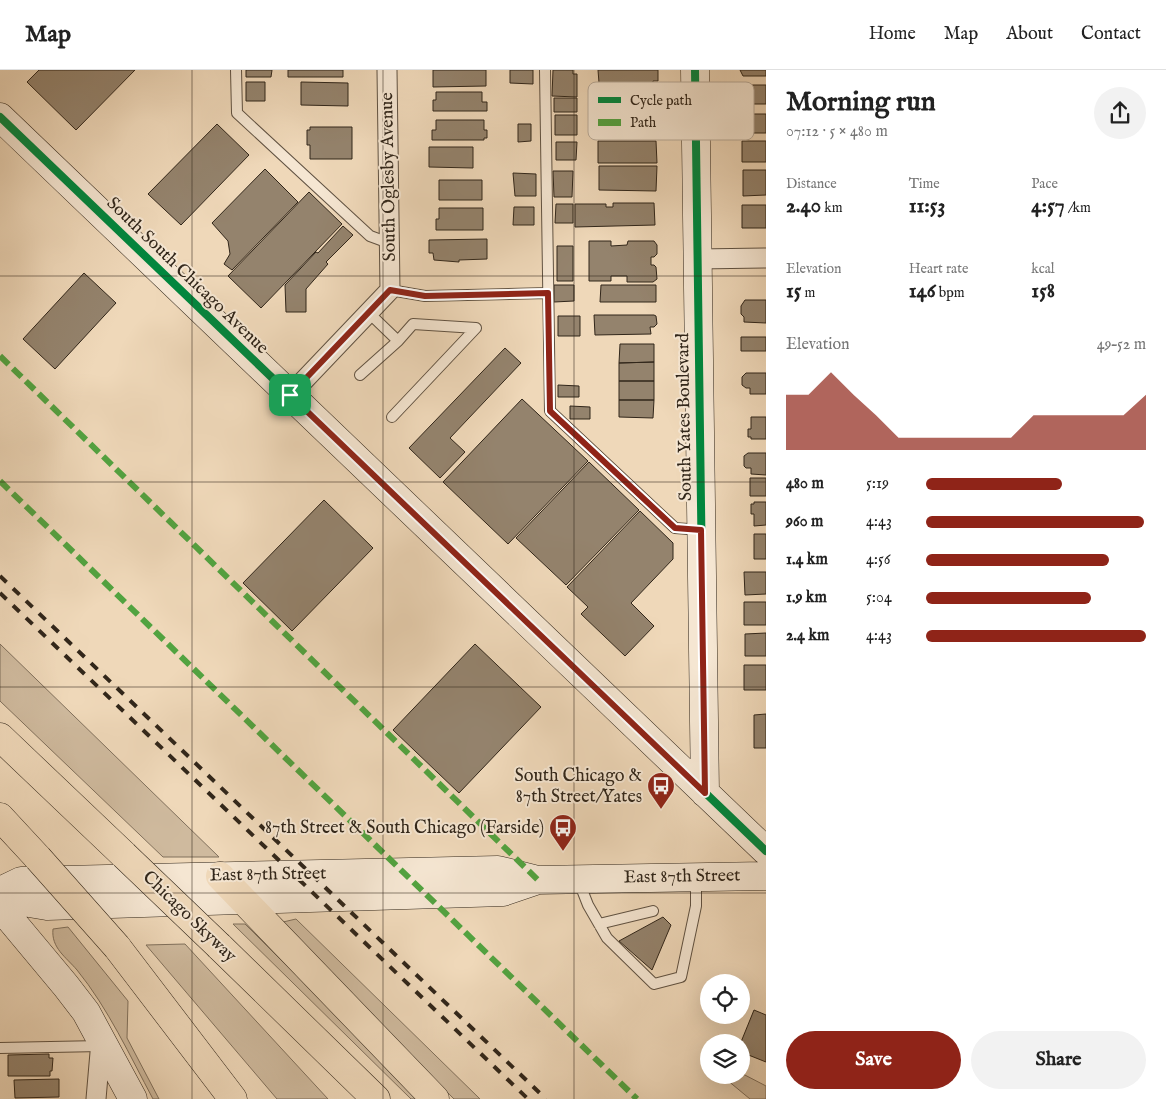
<!DOCTYPE html>
<meta charset="utf-8">
<style>
:root{--surface:#fff;--page:#f2f2f2;--text:#222;--muted:#767676;--line:#e0e0e0;--accent:#8f2418}
body{margin:0;font-family:"IM FELL English",serif;background:var(--page);color:var(--text);height:100vh;display:flex;flex-direction:column;font-size:19px;white-space:nowrap}
*{box-sizing:border-box;margin:0}
p{font-size:16px;color:var(--muted)}
.icon{flex:none;width:28px;height:28px;fill:none;stroke:currentColor;stroke-width:2;stroke-linecap:round;stroke-linejoin:round}
.map{position:relative;flex:1;overflow:hidden}
.panel{display:flex;flex-direction:column;background:var(--surface);width:400px}
.panel>*{flex:none}
.controls{position:absolute;left:700px;top:904px;display:grid;gap:10px}
.controls a{display:grid;place-items:center;width:50px;height:50px;border-radius:50%;background:var(--surface);box-shadow:0 5px 20px #0002;font-size:25px}
.pin{position:absolute;display:grid;place-items:center;width:42px;height:42px;color:#fff;margin:-21px;border-radius:10px;box-shadow:0 2px 8px #0006}
.round{display:grid;place-items:center;flex:none;width:52px;height:52px;border-radius:26px;background:var(--page)}
.summary{display:flex;align-items:center;justify-content:space-between;height:85px;padding:0 20px}
h1{font-size:28px;font-weight:800;line-height:38px}
.figures{display:grid;grid-template-columns:repeat(3,1fr);gap:8px;height:85px;padding:5px 20px}
.figures div{display:grid;align-content:center}
.figures b{font-size:21px;font-weight:800}
.figures small{font-size:14px;font-weight:400}
.figures p{font-size:14px}
.chart{height:140px;padding:10px 20px}
.chart p{display:flex;justify-content:space-between}
.chart svg{width:100%;height:90px;margin-top:5px;fill:var(--accent);opacity:.7}
.primary-button{display:flex;gap:10px;margin-top:auto;padding:10px 20px}
.primary-button a{flex:1;height:58px;border-radius:30px;background:var(--accent);color:#fff;font-size:20px;font-weight:800;line-height:58px;text-align:center}
.primary-button a+a{background:var(--page);color:var(--text)}
ul{padding:0 20px;list-style:none;font-size:16px}
li{display:grid;grid-template-columns:80px 60px 1fr;align-items:center;height:38px}
li i{height:12px;border-radius:6px;background:var(--accent)}
header{display:flex;align-items:center;gap:30px;box-sizing:border-box;height:70px;padding:0 25px;background:var(--surface);border-bottom:1px solid var(--line)}
header strong{font-size:24px}
nav{display:flex;gap:28px;margin-inline-start:auto;font-size:18px}
main{display:flex;flex:1;min-height:0}
.map>svg:first-child{display:block}
</style>
<header>
<strong>Map</strong>
<nav><a>Home</a><a>Map</a><a>About</a><a>Contact</a></nav>
</header>
<main>
<div class="map">
<svg width="766" height="1029" viewBox="0 0 766 1029">
<rect width="100%" height="100%" fill="#efd8b9"/>
<filter id="stains"><feTurbulence type="fractalNoise" baseFrequency=".004" numOctaves="4"/><feColorMatrix values="0 0 0 0 .2 0 0 0 0 .09 0 0 0 0 .02 0 0 0 .5 -.17"/></filter>
<radialGradient id="worn" r=".72"><stop offset=".6" stop-color="#630" stop-opacity="0"/><stop offset="1" stop-color="#630" stop-opacity=".3"/></radialGradient>
<path fill="#cfba9e" stroke="#80705c" d="M0,574L219,787H163L0,631Z
M296,849L480,1029H454L296,869L283,852Z
M233,854H245L421,1029H411Z
M68,857L128,931L127,968L159,1029H153C130,986 108,938 77,900C66,887 51,878 53,859Z
M185,874L328,1029H277L146,875Z
M741,1003L766,1016V1029H750L721,1005H741Z"/>
<path fill="#94836d" stroke="#31261a" d="M39,0H135L76,60L27,12Z
M246,0H272L271,7H246Z
M288,0H343V7H288Z
M433,0H486V16L433,17Z
M510,0H533V14L510,13Z
M553,0H573V4H577V27L552,26Z
M598,0H658V11H653V25L603,26V13H599Z
M740,0H766V6H743Z
M246,12H265V31H246Z
M301,12L348,13V36L301,35Z
M748,15H766V34H744L740,31L743,22H748Z
M436,22H482V32H487V41H433V30H436Z
M554,28H577V42H554Z
M748,44H766V63H744L741,60V53L743,51H748Z
M555,45H577V65H555Z
M436,50H484V60H487V68H484V70H432V60H436Z
M217,54L249,85L181,155L148,124Z
M518,54H531V71L518,72Z
M310,57H352V89H310V75H307V60H310Z
M598,71H656L657,93H598Z
M742,71H766V92H742Z
M556,72H577L576,90H556Z
M429,77H473V98L429,97Z
M599,96H657L656,121L599,120Z
M265,99L298,132L232,200L224,194L230,184L228,171L212,153Z
M743,100H766V125L743,126Z
M553,101H573L572,127H554Z
M513,103L536,104V126H515Z
M439,110H482V130H439Z
M309,122L342,154L261,238L228,206Z
M613,133H654L655,155L575,157V134H606V137H613Z
M556,134H573V153H555Z
M742,135H766V158H742Z
M514,137H534V155H513Z
M439,138H483V160H436V149H439Z
M343,156L353,165L326,192L328,194L306,219V242H286L285,215L316,182L318,183Z
M487,169V189L459,190V192L434,190L433,183H429V170Z
M589,171H611V176L627,175L628,171H654L657,175V184L654,187H651V195H654L656,197L657,209L653,212H627V206H611V211H589Z
M557,176H573V211H557Z
M84,203L116,233L55,299L23,269Z
M554,215H574V231L554,232Z
M601,215H656V232H600Z
M745,230H766V253L744,252V247L741,244V236Z
M594,245H654L656,246L657,254L654,257H650L651,264L595,265Z
M558,246H580V266H558Z
M741,267H766V281H741Z
M620,274H654V292L619,293Z
M505,278L521,293L450,368L465,382L440,408L409,378Z
M654,292V311H619V293Z
M746,303H766V324H750V318H746L742,315V307Z
M619,311H654V330H619Z
M558,315L579,316V327H558Z
M522,329L588,391L508,474L443,412Z
M619,330H654L653,348L619,347Z
M570,336L590,337V349H570Z
M751,347H766V369H751V367H748V359H751Z
M748,383H766V405L751,404V398H746L744,396V386Z
M589,392L639,440L566,515L516,468Z
M750,408H766V426H750Z
M324,430L373,478L292,561L243,513Z
M754,432H766V455L754,456V444H751V434H754Z
M640,441L673,473V489L631,533L654,556L625,586L581,544L588,537L567,517Z
M754,464H766V489H754Z
M744,502H766V524L745,525Z
M744,532H766V555H744Z
M766,563V586H745V564Z
M475,574L541,637L459,723L393,660Z
M744,595H766V620H744Z
M766,644V678H754V645Z
M663,847L671,855L652,900L619,871Z
M754,940L766,945V992L741,982V972Z
M49,984V988H53L52,1001H50V1006H8V985Z
M59,1009V1027L15,1028L14,1010Z"/>
<g fill="none" stroke-linecap="round" stroke-linejoin="round">
<defs>
<path id="lane" d="M236,0L237,43L370,166L389,173
M545,0L550,341L675,458L701,460
M390,220L425,226L548,223
M368,242L398,271L413,254L476,258L392,347
M360,305L398,271
M579,812L588,835L607,868L654,914L681,907L696,836V809
M599,854L653,841
M0,978L101,976"/>
<path id="street" d="M698,189L766,188
M290,325L390,220L387,0
M96,1029L101,971"/>
<path id="secondary" d="M695,0L705,723
M0,47L766,781
M0,821L21,811L498,800L538,810L766,806
M0,828L47,836L503,822L538,810
M0,837L66,916L86,942L133,1029"/>
<path id="highway" d="M0,667L124,785
M0,747L38,788
M220,806L435,1029
M219,876L376,1029
M117,877L233,1029"/>
</defs>
<use href="#lane" stroke="#605242" stroke-width="12"/>
<use href="#street" stroke="#605242" stroke-width="21"/>
<use href="#secondary" stroke="#31261a" stroke-width="29"/>
<use href="#highway" stroke="#31261a" stroke-width="29"/>
<use href="#lane" stroke="#f5e6d2" stroke-width="10"/>
<use href="#street" stroke="#f5e6d2" stroke-width="19"/>
<use href="#secondary" stroke="#f5e6d2" stroke-width="28"/>
<use href="#highway" stroke="#efd8b9" stroke-width="28"/>
<path stroke="#31261a" stroke-width="4" stroke-dasharray="9 9" stroke-linecap="butt" d="M0,506L546,1029
M0,523L528,1029"/>
<defs>
<path id="highway-bridge" d="M124,785L219,876
M38,788L117,877"/>
</defs>
<use href="#highway-bridge" stroke="#31261a" stroke-width="29" stroke-linecap="butt"/>
<use href="#highway-bridge" stroke="#efd8b9" stroke-width="28"/>
<path stroke="#52a340" stroke-width="6" stroke-dasharray="12 6" stroke-linecap="butt" d="M0,286L538,810
M0,411L637,1029"/>
<defs>
<path id="cycleway" d="M695,0L705,723
M0,47L766,781"/>
</defs>
<use href="#cycleway" stroke="#f5e6d2" stroke-width="11"/>
<use href="#cycleway" stroke="#00873e" stroke-width="8"/>
</g>
<g fill="none" stroke-linecap="round" stroke-linejoin="round">
<defs>
<path id="route" d="M390,220L425,226L548,223L550,341L675,458L701,460L705,723L290,325Z"/>
</defs>
<use href="#route" stroke="#fff" stroke-width="10"/>
<use href="#route" stroke="#8f2418" stroke-width="6"/>
</g>
<path fill="none" stroke="#31261a" stroke-width="1" stroke-opacity="0.55" d="M192,0V1029M383,0V1029M574,0V1029M0,206H766M0,412H766M0,617H766M0,823H766"/>
<defs>
<symbol id="bus-pin" viewBox="-11 -11 22 30"><path d="M0 17L-7.5 6A9.5 9.5 0 1 1 7.5 6Z" fill="#8f2418" stroke="#f5e6d2"/><path d="M-5-6H5V4H4V6H2V4H-2V6H-4V4H-5ZM-3.5-4V0h7V-4ZM-3.5 1.2v1.5H-2V1.2ZM2 1.2v1.5H3.5V1.2Z" fill="#fff"/></symbol>
</defs>
<g fill-rule="evenodd">
<use href="#bus-pin" x="645" y="700" width="32" height="43"/>
<use href="#bus-pin" x="547" y="742" width="32" height="43"/>
</g>
<g text-anchor="middle" dominant-baseline="central" stroke-width="4" stroke-linejoin="round" paint-order="stroke">
<g font-size="18" fill="#31261a" stroke="#f5e6d2">
<text transform="translate(389 107) rotate(-91)">South Oglesby Avenue</text>
<text transform="translate(187 206) rotate(44)">South South Chicago Avenue</text>
<text transform="translate(685 347) rotate(-91)">South Yates Boulevard</text>
<text transform="translate(268 805) rotate(-1)">East 87th Street</text>
<text transform="translate(682 807) rotate(-1)">East 87th Street</text>
<text transform="translate(189 847) rotate(44)">Chicago Skyway</text>
</g>
<g font-size="18" fill="#31261a" stroke="#f5e6d2" text-anchor="end">
<text x="642" y="706">South Chicago &amp;<tspan x="642" dy="21">87th Street/Yates</tspan></text>
<text x="544" y="758">87th Street &amp; South Chicago (Farside)</text>
</g>
</g>
<rect x="588" y="12" width="166" height="58" rx="8" fill="#f5e6d2" stroke="#baac9b" stroke-width="1"/>
<rect x="598" y="27" width="23" height="6" fill="#00873e"/>
<rect x="598" y="49" width="23" height="7" fill="#52a340"/>
<g font-size="14" fill="#31261a">
<text x="630" y="35">Cycle path</text>
<text x="630" y="57">Path</text>
</g>
<rect width="100%" height="100%" filter="url(#stains)"/>
<rect width="100%" height="100%" fill="url(#worn)"/>
</svg>
<div class="controls">
<a><svg class="icon" aria-label="locate" viewBox="0 0 24 24"><circle cx="12" cy="12" r="6"/><path d="M12 2v4M12 18v4M2 12h4M18 12h4"/></svg></a>
<a><svg class="icon" aria-label="layers" viewBox="0 0 24 24"><path d="M12 4l9 5-9 5-9-5zM3 14l9 5 9-5"/></svg></a>
</div>
<div class="pin" style="left:290px;top:325px;background:#1e9e55"><svg class="icon" aria-label="arrive" viewBox="0 0 24 24"><path d="M6 21V4h12l-3 4 3 4H6"/></svg></div>
</div>
<section class="panel">
<div class="summary"><div><h1>Morning run</h1><p>07:12 · 5 × 480 m</p></div><a class="round"><svg class="icon" aria-label="share" viewBox="0 0 24 24"><path d="M12 15V3M7 8l5-5 5 5M5 13v7h14v-7"/></svg></a></div>
<div class="figures">
<div><p>Distance</p><b>2.40<small> km</small></b></div>
<div><p>Time</p><b>11:53</b></div>
<div><p>Pace</p><b>4:57<small> /km</small></b></div>
</div>
<div class="figures">
<div><p>Elevation</p><b>15<small> m</small></b></div>
<div><p>Heart rate</p><b>146<small> bpm</small></b></div>
<div><p>kcal</p><b>158</b></div>
</div>
<div class="chart"><p><span>Elevation</span>49–52 m</p>
<svg viewBox="0 0 160 44" preserveAspectRatio="none"><path d="M0 44V17L10 17L20 6L30 17L40 27L50 38L60 38L70 38L80 38L90 38L100 38L110 27L120 27L130 27L140 27L150 27L160 17V44z"/></svg>
</div>
<ul>
<li><b>480 m</b>5:19<i style="width:62%"></i></li>
<li><b>960 m</b>4:43<i style="width:99%"></i></li>
<li><b>1.4 km</b>4:56<i style="width:83%"></i></li>
<li><b>1.9 km</b>5:04<i style="width:75%"></i></li>
<li><b>2.4 km</b>4:43<i style="width:100%"></i></li>
</ul>
<div class="primary-button"><a>Save</a><a>Share</a></div>
</section>
</main>
